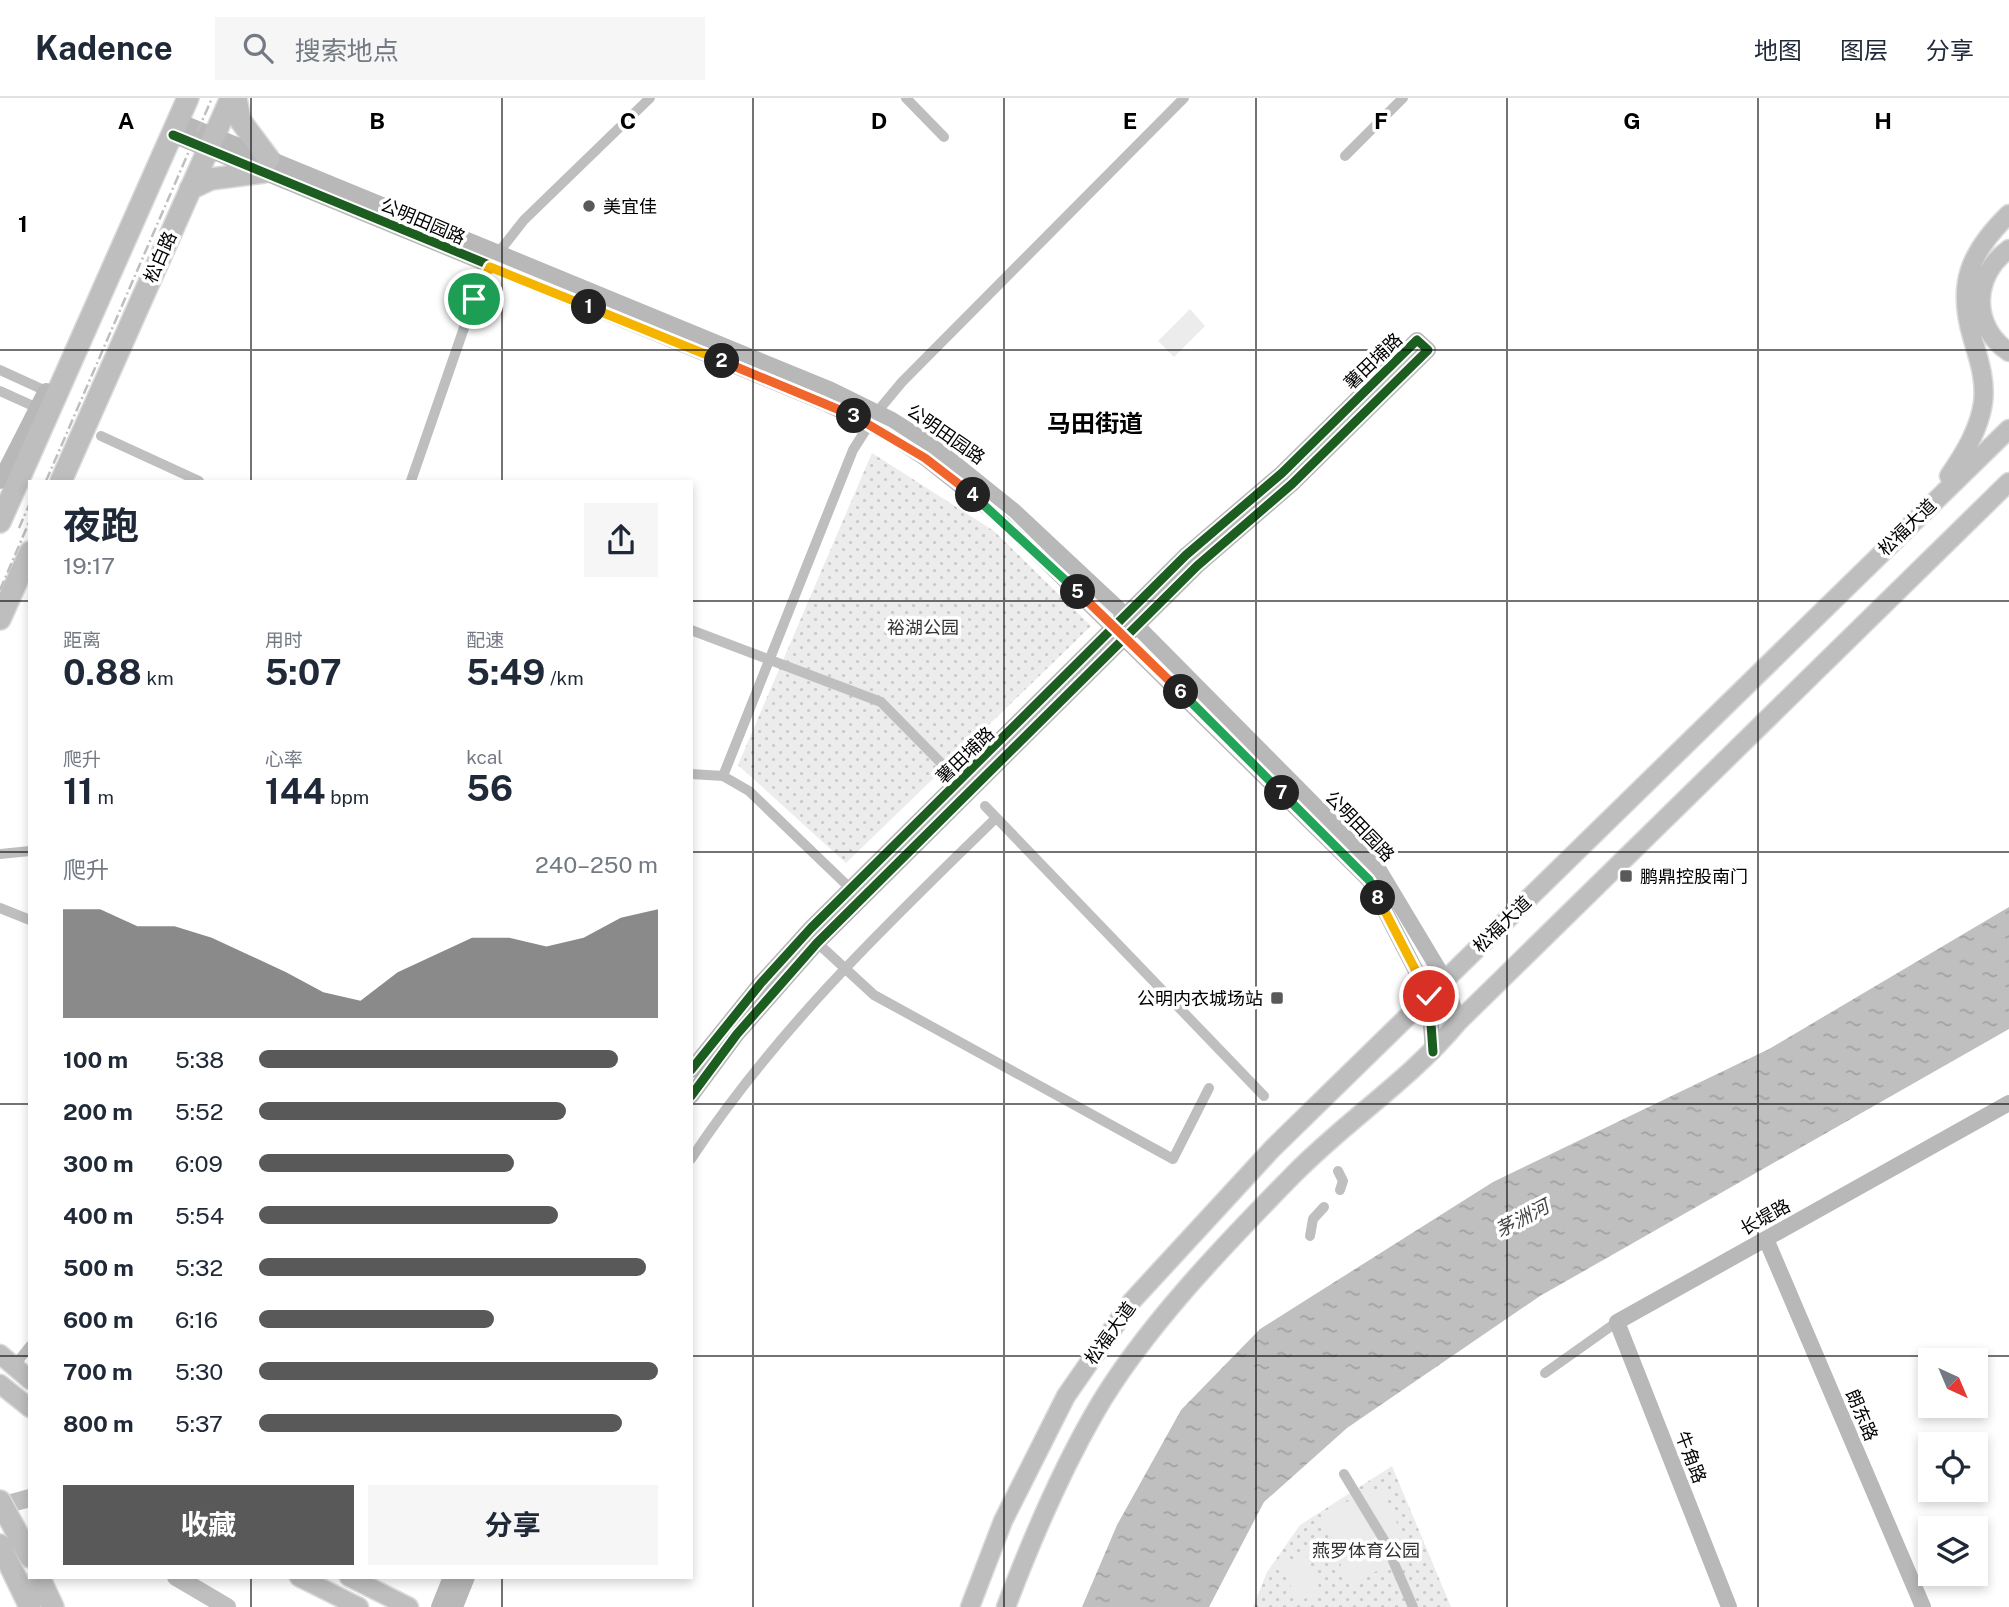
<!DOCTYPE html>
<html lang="zh">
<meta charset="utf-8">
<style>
:root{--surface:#fff;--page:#f6f6f7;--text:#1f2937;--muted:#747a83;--line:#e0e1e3;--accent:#595959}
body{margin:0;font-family:"Public Sans","Noto Sans SC",sans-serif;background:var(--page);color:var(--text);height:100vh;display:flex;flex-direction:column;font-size:26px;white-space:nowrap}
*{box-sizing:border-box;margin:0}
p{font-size:23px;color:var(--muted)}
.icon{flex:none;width:38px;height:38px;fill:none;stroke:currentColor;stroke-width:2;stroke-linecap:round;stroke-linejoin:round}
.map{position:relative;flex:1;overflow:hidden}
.drawer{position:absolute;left:28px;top:382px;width:665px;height:1099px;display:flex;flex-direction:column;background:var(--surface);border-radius:0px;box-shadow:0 4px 10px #0003}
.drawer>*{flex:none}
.needle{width:46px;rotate:136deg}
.controls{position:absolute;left:1918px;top:1250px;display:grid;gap:14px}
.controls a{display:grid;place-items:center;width:70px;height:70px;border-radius:0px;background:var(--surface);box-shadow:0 4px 10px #0003;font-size:35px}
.pin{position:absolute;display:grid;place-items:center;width:60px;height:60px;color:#fff;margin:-30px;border:4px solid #fff;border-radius:50%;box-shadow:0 2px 7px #0007}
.km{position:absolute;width:35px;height:35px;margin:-18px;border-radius:50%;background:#222;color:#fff;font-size:19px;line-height:35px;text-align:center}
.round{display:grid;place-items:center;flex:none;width:74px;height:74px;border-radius:0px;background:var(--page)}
.head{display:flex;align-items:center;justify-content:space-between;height:119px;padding:0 35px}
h1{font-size:38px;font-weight:700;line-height:52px}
.stats{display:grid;grid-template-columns:repeat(3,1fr);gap:10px;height:119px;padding:7px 35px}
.stats div{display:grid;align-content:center}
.stats b{font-size:35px;font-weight:700}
.stats small{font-size:19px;font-weight:400}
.stats p{font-size:19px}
.chart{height:196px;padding:14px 35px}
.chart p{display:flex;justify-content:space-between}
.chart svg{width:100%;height:126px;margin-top:7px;fill:var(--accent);opacity:.7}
.cta{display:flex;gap:14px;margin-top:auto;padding:14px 35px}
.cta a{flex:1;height:80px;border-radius:0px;background:var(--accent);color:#fff;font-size:28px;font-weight:700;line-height:80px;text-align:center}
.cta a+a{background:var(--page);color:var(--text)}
ul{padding:0 35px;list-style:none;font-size:23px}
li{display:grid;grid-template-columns:112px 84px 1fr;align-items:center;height:52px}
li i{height:18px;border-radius:9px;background:var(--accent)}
header{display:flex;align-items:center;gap:42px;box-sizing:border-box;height:98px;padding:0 35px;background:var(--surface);border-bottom:2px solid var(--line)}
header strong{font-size:33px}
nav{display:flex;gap:38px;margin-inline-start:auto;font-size:24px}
.search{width:490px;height:63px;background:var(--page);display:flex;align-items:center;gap:18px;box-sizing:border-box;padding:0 24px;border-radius:0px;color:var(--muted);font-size:26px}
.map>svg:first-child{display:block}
</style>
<header>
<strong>Kadence</strong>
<div class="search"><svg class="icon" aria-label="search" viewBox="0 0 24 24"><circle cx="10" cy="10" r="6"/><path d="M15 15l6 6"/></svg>搜索地点</div>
<nav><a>地图</a><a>图层</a><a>分享</a></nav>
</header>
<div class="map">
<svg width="2009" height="1509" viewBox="0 0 2009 1509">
<defs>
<pattern id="park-dots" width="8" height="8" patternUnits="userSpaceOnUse" patternTransform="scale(1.75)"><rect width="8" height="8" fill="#ececec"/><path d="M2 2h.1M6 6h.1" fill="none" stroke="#c9c9c9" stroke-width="1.8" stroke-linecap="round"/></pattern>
<pattern id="water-ripples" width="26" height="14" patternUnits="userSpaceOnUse" patternTransform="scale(1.75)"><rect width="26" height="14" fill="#bfbfbf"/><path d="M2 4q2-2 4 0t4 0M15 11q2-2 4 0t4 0" fill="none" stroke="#a2a2a2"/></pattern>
</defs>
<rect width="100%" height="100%" fill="#fff"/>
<path fill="url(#park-dots)" d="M872,355L994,433L1091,528L846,765L738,667Z
M1392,1368L1451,1509H1253L1267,1474L1300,1427Z"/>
<path fill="#ececec" d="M1190,211L1205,228L1174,259L1158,243Z
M1382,1389L1411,1459L1348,1485L1320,1415Z
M1306,1457L1321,1494L1297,1504L1282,1466Z"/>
<path fill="url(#water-ripples)" d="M2009,809V931L1540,1198L1347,1330L1264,1404L1209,1509H1082L1117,1427L1181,1312L1260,1231L1493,1084L1769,951Z"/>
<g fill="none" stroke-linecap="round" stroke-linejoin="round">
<path stroke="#bfbfbf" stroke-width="10" d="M0,293L31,307
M101,338L199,383
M691,532L881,604L947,671
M985,708L1264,998
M691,1061C776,932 886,827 996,720
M1338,1073L1343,1083L1340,1092
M1310,1138L1313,1121L1324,1109"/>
<path stroke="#bfbfbf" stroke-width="18" d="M0,1408L30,1400
M176,1479L227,1509"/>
<defs>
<path id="primary" d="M2009,151C1972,177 1971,229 2009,254
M1949,378C1964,356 1979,332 1983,305C1986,283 1979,262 1973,242C1956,187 1969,155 2009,116
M0,1256L30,1282
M0,1286L30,1310
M299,1479L359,1509
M349,1479L409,1509
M970,1509L1003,1423L1066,1298L1132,1203L1272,1051L2009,331
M1006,1509C1031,1443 1059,1377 1094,1316C1141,1233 1227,1144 1294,1076C1347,1022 1410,982 1458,924L2009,384"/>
<path id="highway" d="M236,0L240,22L269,61
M190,91L211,81L264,74
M61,383L231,0
M0,424L188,0
M0,521L30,454
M0,1403L30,1459
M0,1447L30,1509
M39,1479L53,1509"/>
</defs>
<use href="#primary" stroke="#dbdbdb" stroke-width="21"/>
<use href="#highway" stroke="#dbdbdb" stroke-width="24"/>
<path stroke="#bebebe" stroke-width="10" d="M906,0L944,39
M1345,58L1403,0
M0,272L46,293
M411,383L474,201L498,155L524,122L650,0
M691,676L723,678L749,693L854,794
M723,678L853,352L877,314L902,284L1184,0
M0,756L30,753
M0,810L30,822
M812,840L874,897L1173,1061L1209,990
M14,1268L30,1248
M1545,1275L1617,1224
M1344,1376L1384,1442L1413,1509"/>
<path stroke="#b8b8b8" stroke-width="16" d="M178,23L831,292L892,322L933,348L1014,413L1137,528L1379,772L1445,882L1458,924
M173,37L825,305L885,334L925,360L1005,423L1369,782L1429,898L1433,954
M0,383L46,293L58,299
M691,972L761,885L811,830L1186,457L1282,375L1417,242L1428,252L1292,386L1197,468L817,845L737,936L691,998
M1766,1141L1923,1509
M439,1509L451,1479
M455,1509L467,1479
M1729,1509L1617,1224L2009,1005"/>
<use href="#primary" stroke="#bebebe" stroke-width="18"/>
<use href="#highway" stroke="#bebebe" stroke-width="21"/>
<path stroke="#bebebe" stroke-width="2.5" stroke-dasharray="10 3.5 2 3.5" stroke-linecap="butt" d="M46,383L212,0
M19,430L30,405
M0,492L30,422"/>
<defs>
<path id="cycleway" d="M173,37L825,305L885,334L925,360L1005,423L1369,782L1429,898L1433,954
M691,972L761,885L811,830L1186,457L1282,375L1417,242L1428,252L1292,386L1197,468L817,845L737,936L691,998"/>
</defs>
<use href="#cycleway" stroke="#fff" stroke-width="13"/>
<use href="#cycleway" stroke="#1b5e20" stroke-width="9"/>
</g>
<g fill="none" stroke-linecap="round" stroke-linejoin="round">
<defs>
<path id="split-1" d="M474,201L490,169L589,209"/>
<path id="split-2" d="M589,209L722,263"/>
<path id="split-3" d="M722,263L854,318"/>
<path id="split-4" d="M854,318L925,360L973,397"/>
<path id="split-5" d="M973,397L1078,494"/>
<path id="split-6" d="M1078,494L1181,594"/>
<path id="split-7" d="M1181,594L1282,695"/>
<path id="split-8" d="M1282,695L1369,782L1378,800"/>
<path id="split-9" d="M1378,800L1429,898"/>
</defs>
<use href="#split-1" stroke="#fff" stroke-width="14"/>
<use href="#split-2" stroke="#fff" stroke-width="14"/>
<use href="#split-3" stroke="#fff" stroke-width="14"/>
<use href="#split-4" stroke="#fff" stroke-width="14"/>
<use href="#split-5" stroke="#fff" stroke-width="14"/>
<use href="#split-6" stroke="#fff" stroke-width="14"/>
<use href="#split-7" stroke="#fff" stroke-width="14"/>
<use href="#split-8" stroke="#fff" stroke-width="14"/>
<use href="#split-9" stroke="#fff" stroke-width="14"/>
<use href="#split-1" stroke="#f5b400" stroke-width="9"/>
<use href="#split-2" stroke="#f5b400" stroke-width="9"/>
<use href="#split-3" stroke="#f0652b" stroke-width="9"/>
<use href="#split-4" stroke="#f0652b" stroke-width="9"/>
<use href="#split-5" stroke="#22a559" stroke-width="9"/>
<use href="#split-6" stroke="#f0652b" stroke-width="9"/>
<use href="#split-7" stroke="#22a559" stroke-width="9"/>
<use href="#split-8" stroke="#22a559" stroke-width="9"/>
<use href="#split-9" stroke="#f5b400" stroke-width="9"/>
</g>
<path fill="none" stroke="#000" stroke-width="2" stroke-opacity="0.55" d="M251,0V383M502,0V383M753,0V1509M1004,0V1509M1256,0V1509M1507,0V1509M1758,0V1509M0,252H2009M0,503H30M691,503H2009M0,754H30M691,754H2009M0,1006H30M691,1006H2009M0,1258H30M691,1258H2009M251,1479V1509M502,1479V1509"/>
<g fill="#595959" stroke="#fff" stroke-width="2.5">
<circle cx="589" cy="108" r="7"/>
<rect x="1619" y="771" width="14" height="14" rx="3.5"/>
<rect x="1270" y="893" width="14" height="14" rx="3.5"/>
</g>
<g text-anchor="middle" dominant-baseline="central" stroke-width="7" stroke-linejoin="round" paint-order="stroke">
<g font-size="18" fill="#000" stroke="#fff" text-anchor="start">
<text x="603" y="108">美宜佳</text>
<text x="1640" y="778">鹏鼎控股南门</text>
<text x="1263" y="900" text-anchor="end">公明内衣城场站</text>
</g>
<g font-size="18" fill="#000" stroke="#fff">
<text transform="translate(423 123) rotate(23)">公明田园路</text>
<text transform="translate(160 159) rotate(-66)">松白路</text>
<text transform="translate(1373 263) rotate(-44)">薯田埔路</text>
<text transform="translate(946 336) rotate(35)">公明田园路</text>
<text transform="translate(1907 429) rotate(-44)">松福大道</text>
<text transform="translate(965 657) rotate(-44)">薯田埔路</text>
<text transform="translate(1360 728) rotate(46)">公明田园路</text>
<text transform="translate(1502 826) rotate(-44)">松福大道</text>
<text transform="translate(1765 1119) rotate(-29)">长堤路</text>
<text transform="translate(1110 1235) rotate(-54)">松福大道</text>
<text transform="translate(1862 1317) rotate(67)">朗东路</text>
<text transform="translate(1691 1359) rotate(69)">牛角路</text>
</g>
<g font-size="18" fill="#333" stroke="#fff">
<text x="923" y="529">裕湖公园</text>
<text x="1366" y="1452">燕罗体育公园</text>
</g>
<g font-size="19" font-style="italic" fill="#444" stroke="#fff">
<text transform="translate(1522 1120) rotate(-28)">茅洲河</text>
</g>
<g font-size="24" font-weight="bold" fill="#000" stroke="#fff">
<text x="1095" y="325">马田街道</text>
</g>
</g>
<g font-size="23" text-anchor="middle" font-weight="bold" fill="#000" stroke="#fff" stroke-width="7" stroke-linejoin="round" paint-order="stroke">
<text x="126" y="31">A</text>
<text x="377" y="31">B</text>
<text x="628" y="31">C</text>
<text x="879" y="31">D</text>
<text x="1130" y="31">E</text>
<text x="1381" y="31">F</text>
<text x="1632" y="31">G</text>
<text x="1883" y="31">H</text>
<text x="23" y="134">1</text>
</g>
</svg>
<div class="controls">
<a><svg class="needle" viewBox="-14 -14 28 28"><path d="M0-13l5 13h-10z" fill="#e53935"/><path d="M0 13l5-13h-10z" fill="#747a83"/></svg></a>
<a><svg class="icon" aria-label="locate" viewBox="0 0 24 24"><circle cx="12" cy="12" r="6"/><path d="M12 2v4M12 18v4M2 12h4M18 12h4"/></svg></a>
<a><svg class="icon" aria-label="layers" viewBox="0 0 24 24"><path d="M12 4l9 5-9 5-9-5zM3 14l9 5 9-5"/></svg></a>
</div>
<div class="pin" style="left:474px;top:201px;background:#1e9e55"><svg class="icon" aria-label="arrive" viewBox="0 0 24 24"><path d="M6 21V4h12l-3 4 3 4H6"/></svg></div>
<div class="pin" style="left:1429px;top:898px;background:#d93025"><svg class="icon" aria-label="check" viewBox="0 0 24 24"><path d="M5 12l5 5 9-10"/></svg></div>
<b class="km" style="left:589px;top:209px">1</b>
<b class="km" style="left:722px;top:263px">2</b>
<b class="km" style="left:854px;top:318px">3</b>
<b class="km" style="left:973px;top:397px">4</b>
<b class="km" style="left:1078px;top:494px">5</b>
<b class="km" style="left:1181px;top:594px">6</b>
<b class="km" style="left:1282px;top:695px">7</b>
<b class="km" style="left:1378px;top:800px">8</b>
<section class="drawer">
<div class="head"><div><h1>夜跑</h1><p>19:17</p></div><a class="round"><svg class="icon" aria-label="share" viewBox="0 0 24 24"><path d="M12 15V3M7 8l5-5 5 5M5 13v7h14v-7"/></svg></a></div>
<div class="stats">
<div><p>距离</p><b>0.88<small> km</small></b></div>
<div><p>用时</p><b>5:07</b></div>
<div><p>配速</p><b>5:49<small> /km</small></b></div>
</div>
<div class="stats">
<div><p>爬升</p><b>11<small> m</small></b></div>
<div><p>心率</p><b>144<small> bpm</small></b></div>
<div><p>kcal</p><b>56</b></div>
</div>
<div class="chart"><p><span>爬升</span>240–250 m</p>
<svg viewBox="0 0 160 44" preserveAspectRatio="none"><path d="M0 44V6L10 6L20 12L30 12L40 16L50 22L60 28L70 35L80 38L90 28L100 22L110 16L120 16L130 19L140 16L150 9L160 6V44z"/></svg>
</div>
<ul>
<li><b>100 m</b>5:38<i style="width:90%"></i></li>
<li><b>200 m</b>5:52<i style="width:77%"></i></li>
<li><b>300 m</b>6:09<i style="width:64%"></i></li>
<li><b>400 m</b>5:54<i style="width:75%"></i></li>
<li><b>500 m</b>5:32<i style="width:97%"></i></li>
<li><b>600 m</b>6:16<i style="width:59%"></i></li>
<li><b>700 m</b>5:30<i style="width:100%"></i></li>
<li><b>800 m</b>5:37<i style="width:91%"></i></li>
</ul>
<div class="cta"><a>收藏</a><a>分享</a></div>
</section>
</div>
